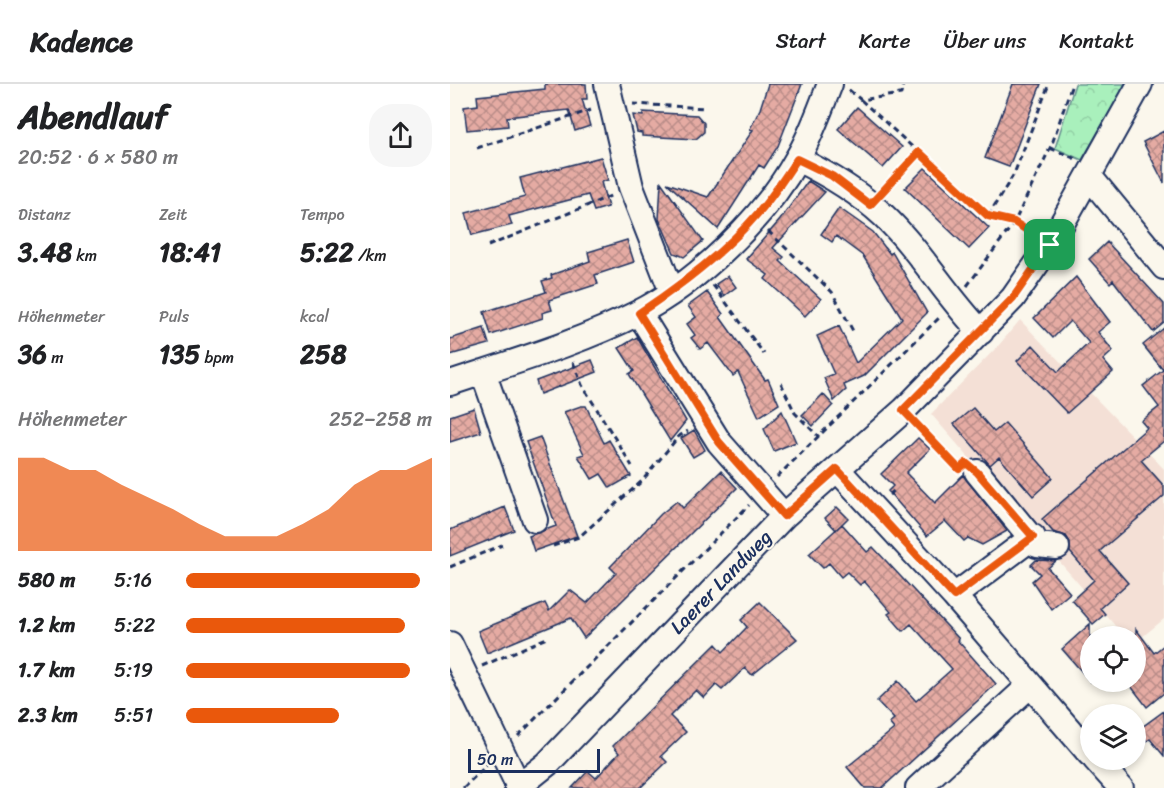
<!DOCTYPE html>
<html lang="de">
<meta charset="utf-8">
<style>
:root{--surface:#fff;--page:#f6f6f6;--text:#202124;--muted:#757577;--line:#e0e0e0;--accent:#ea580c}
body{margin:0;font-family:Sriracha,sans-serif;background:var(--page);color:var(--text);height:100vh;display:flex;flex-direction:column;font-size:22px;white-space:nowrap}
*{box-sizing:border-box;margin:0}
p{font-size:20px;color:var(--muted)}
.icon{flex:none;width:33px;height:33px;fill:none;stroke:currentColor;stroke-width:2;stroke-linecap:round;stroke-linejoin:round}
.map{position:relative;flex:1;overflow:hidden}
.sheet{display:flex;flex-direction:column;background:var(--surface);width:450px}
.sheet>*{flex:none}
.tools{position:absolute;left:630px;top:542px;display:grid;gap:12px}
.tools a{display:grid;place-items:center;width:66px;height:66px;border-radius:50%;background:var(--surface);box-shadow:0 3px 9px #0003;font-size:30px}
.scale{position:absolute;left:18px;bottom:15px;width:132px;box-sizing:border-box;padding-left:6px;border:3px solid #1b2f5e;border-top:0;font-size:16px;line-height:21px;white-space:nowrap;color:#1b2f5e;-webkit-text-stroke:4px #fbf7ec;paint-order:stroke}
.pin{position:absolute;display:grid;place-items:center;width:51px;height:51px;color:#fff;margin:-26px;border-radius:12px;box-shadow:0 3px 9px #0006}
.round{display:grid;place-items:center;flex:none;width:63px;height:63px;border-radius:24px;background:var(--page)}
.head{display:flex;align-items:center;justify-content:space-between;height:102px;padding:0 18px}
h1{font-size:33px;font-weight:700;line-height:45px}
.stats{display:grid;grid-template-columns:repeat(3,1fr);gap:9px;height:102px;padding:6px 18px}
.stats div{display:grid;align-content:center}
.stats b{font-size:26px;font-weight:700}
.stats small{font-size:16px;font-weight:400}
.stats p{font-size:16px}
.chart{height:168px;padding:12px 18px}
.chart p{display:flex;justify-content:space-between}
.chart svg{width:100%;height:108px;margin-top:6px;fill:var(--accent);opacity:.7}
ul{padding:0 18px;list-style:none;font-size:20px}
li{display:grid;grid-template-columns:96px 72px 1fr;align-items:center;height:45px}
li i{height:15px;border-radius:8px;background:var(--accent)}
header{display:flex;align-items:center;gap:36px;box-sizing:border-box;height:84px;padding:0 30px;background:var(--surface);border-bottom:2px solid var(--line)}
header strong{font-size:28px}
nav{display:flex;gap:33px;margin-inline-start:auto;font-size:21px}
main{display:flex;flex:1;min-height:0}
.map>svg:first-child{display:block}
</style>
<header>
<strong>Kadence</strong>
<nav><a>Start</a><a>Karte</a><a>Über uns</a><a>Kontakt</a></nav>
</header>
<main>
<section class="sheet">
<div class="head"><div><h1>Abendlauf</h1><p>20:52 · 6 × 580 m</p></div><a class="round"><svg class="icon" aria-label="share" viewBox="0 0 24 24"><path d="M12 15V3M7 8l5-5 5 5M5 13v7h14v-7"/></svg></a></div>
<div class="stats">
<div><p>Distanz</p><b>3.48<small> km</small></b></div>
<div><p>Zeit</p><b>18:41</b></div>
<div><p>Tempo</p><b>5:22<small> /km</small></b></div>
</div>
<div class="stats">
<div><p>Höhenmeter</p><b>36<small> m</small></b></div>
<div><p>Puls</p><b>135<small> bpm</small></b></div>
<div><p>kcal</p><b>258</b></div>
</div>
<div class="chart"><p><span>Höhenmeter</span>252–258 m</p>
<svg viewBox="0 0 160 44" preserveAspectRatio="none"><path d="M0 44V6L10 6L20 11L30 11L40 17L50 22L60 27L70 33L80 38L90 38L100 38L110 33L120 27L130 17L140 11L150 11L160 6V44z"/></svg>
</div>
<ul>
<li><b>580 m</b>5:16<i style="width:95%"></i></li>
<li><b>1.2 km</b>5:22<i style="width:89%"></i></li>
<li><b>1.7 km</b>5:19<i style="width:91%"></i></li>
<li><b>2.3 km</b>5:51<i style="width:62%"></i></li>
</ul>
</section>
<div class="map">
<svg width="714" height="704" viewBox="0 0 714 704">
<defs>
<pattern id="forest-crowns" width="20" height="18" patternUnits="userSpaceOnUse" patternTransform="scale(1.5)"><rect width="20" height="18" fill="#a9f0bc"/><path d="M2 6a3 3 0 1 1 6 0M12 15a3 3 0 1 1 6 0" fill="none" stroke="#91cea4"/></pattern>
<pattern id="building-cross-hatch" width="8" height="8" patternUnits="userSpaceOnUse" patternTransform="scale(1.5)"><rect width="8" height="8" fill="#e5aba3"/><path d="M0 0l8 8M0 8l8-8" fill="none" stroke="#b98c88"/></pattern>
</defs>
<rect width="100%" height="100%" fill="#fbf7ec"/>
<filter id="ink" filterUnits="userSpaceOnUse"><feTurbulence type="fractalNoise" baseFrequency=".0167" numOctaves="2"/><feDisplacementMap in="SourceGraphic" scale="12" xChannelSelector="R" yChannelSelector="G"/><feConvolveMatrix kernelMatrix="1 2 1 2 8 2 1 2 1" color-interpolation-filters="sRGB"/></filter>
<g filter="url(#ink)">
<path fill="#f4e0d6" d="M570,236L714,385V535L686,558V552H674L481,330L549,261Z"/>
<path fill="url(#forest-crowns)" stroke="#62908d" stroke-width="1.5" d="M625,0H676L632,76L605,64Z"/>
<path fill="url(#building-cross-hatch)" stroke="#1b2f5e" stroke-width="1.5" d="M95,0H136L137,15H132L140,42L125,47L119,26L57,33L58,42L17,46L14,23L28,21L27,12L95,5Z
M318,0H352L328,62L314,84L309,81L268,145L217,99L258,113L303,46L300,45L310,25Z
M563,0H591L559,83L535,74Z
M407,23L452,63L433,84L388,45Z
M193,28L247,31L254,39V48L246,55L192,52V49L187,48L183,31L193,32Z
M714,47V99L693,58Z
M151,73L158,96L151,98L158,123L144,127L138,111L59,132L62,141L22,151L16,129L75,113L70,94Z
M475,84L539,144L519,165L455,104Z
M358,97L375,108L323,164L334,173L330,177L371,215L355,232L315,195L318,191L296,175L330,136Z
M211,98L253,157L234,173L224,169L209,135Z
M389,124L423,148L440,170L442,168L477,229L414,292L394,301L396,306L384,317L374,294L384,290L367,252L389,242L406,279L452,234L413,172L386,152L382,158L371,150Z
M177,156L184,178L145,191L148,200L99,216L102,226L92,229L93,234L41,251L34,228L96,208L92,197L102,194L101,191L140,177L138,168Z
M657,158L714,220V239L703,248L663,196L660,199L639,175Z
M278,192L286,203L274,212L266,200Z
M626,193L660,238L648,248L663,267L653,276L663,288L617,329L567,277L583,261L608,288L639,259L620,237L603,254L584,234Z
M257,208L273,230L270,233L315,296L318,295L329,320L309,333L288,288L283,292L258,259L250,265L241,254L245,251L237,240L246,233L238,222Z
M34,244L39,260L0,271V255Z
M714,244V357L691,376L714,402V412L650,467L678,499L650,524L655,530L643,540L622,516L644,496L620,468V458L616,452L603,448L592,435L697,344L691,337L709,323L693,302L713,286L693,261Z
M187,253L236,337L220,357L179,290L184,287L169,264Z
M142,276L147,288L90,310L86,297Z
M373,310L383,321L363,342L352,331Z
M131,322H136L154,359L159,356L181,392L160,404L151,390L142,395L128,372L134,370L114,328Z
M24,324L31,348L0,358V332Z
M523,324L544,348L555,339L603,394L583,412L549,373L540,381L504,340Z
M332,327L346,358L324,367L314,345Z
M244,346L255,366L243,373L231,354Z
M90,353L127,452L84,467L79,452L106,442L76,358Z
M468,354L480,365L456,389L485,419L513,391L557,447L532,461L518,454L514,457L495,437L477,452L438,407L443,402L431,390Z
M271,387L287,404L134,554L121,534L37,569L28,547L95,519L99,527L120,506L137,519L166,489L160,483L211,430L227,417L233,424Z
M55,423L64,446L0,472V446Z
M387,423L398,434L386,446L375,434Z
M392,440L417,468L423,463L509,555L508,557L546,600L432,704H415L397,683L444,645L439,639L444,635L427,617L448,597L466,617L502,585L461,540L453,547L438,530L441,528L414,497L410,501L397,488L391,493L379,479L373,484L359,470Z
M586,476L606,477L598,484L620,509L601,525L582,497L590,490L581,481Z
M310,518L347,555L302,591L295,584L272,606L266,601L254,614L246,606L220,632L236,648L211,672L217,678L190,704H122L138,687L146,694L169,669L163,662L266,560L273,568L297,543L291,536Z
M640,540V597L612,565Z
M686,545L704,569L714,561V609L697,623L677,597H686Z
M714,627V672L700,655L697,657L688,646Z"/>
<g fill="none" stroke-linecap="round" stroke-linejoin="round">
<defs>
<path id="minor" d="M157,0L181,103L222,208
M347,75C378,90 408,108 433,131C470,166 496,212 531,248
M639,92L714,183
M189,229L269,358L334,432
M33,288L85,436
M0,299C63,278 129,259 188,229C247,199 315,133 347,75C361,52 370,25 380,0
M387,385L504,512L640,670
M527,388L587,461L607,463
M504,512L583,453
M0,560L69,703
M645,675L671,704
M67,704L97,680L334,432L454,326L563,214L600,161L690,0
M468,704L579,602"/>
</defs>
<use href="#minor" stroke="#1b2f5e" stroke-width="28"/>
<path stroke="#1b2f5e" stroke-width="3" stroke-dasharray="6 4.5" stroke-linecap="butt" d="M399,6L411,16L451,10L453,0
M411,16L538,132L564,139L582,150
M183,20L256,24
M27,64L141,26
M600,64L626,75
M433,107L469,68
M538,132L564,90L599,0
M318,147L382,208L403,247
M38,162L163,111
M263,201L314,270
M517,202L564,139L602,60L622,0
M123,278L132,301L182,382
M331,299L345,329L369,353
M467,340L508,383
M327,393L491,232
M439,411L446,405
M103,462L129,453L192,397L229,352L238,347
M0,483L52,461
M32,582L99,553
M68,652L299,421
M13,704L37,681"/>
<use href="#minor" stroke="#fbf7ec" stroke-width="24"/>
</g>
</g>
<g fill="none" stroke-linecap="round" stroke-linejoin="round" filter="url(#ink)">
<defs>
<path id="route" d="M469,68L538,132L564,138L600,161L563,214L453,326L509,385L516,379L527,388L583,453L504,512L387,385L334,432L269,358L189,229C233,200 275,168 309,128C323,112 335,93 347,75L382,92L420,121Z"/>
</defs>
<use href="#route" stroke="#fff" stroke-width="12"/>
<use href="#route" stroke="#ea580c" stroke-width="8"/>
</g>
<g text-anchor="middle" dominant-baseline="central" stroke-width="4.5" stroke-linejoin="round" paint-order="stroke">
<g font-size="20" fill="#1b2f5e" stroke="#fbf7ec">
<text transform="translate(271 498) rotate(-46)">Laerer Landweg</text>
</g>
</g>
</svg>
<div class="tools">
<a><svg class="icon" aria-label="locate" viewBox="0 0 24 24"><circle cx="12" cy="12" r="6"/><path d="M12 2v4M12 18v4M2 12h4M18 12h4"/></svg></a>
<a><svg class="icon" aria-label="layers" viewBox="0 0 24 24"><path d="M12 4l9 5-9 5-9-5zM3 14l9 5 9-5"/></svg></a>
</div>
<div class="scale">50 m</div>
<div class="pin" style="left:600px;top:161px;background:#1e9e55"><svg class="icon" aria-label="arrive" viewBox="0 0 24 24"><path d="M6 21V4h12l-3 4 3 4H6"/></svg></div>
</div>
</main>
